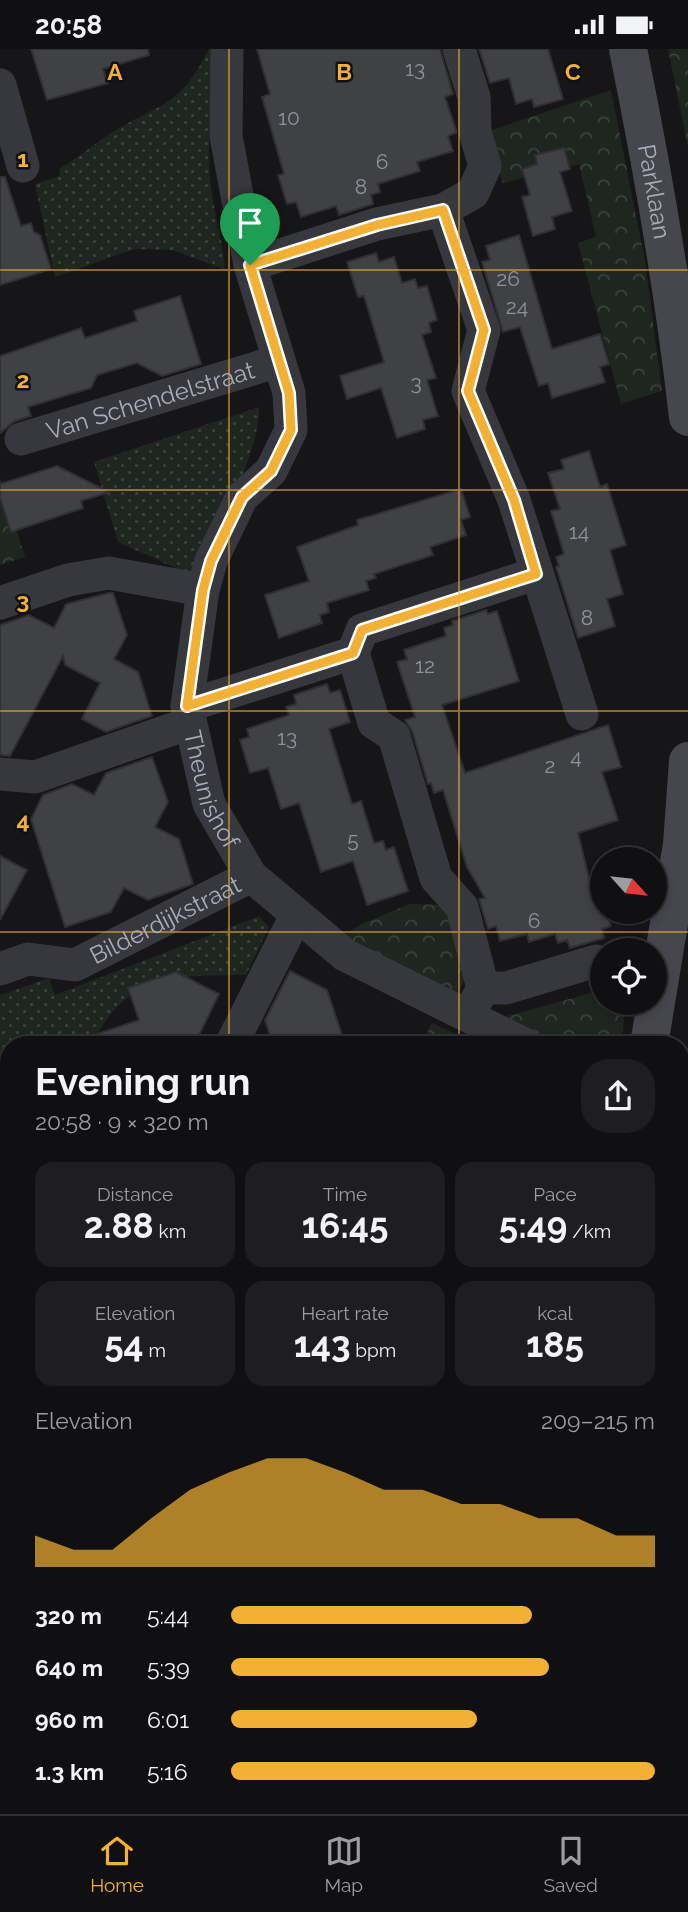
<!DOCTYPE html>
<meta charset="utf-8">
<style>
:root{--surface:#101012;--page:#1e1e20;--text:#f1f3f6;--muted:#9c9d9f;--line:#303032;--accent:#f2b134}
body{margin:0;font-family:Raleway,sans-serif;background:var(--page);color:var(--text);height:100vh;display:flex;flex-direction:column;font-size:26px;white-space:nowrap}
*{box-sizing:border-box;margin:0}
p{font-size:23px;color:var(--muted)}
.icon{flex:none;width:38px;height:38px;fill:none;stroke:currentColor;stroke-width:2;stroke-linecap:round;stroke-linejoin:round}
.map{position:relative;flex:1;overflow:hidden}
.details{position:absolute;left:0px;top:987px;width:690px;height:779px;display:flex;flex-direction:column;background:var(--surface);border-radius:28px 28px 0 0;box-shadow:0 4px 10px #0003,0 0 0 2px var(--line)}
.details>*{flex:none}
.needle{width:46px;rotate:117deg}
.tools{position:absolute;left:590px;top:798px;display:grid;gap:14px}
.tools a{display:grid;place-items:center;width:77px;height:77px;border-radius:50%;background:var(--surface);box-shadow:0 4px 10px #0003,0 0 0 2px var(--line);font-size:35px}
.pin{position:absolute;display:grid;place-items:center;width:60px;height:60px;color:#fff;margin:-72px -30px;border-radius:50% 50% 50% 0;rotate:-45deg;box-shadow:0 0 7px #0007}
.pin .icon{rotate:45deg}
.round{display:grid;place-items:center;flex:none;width:74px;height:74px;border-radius:28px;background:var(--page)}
.summary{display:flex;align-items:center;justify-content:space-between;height:119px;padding:0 35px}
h1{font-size:38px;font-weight:700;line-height:52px}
.stats{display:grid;grid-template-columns:repeat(3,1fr);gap:10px;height:119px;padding:7px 35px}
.stats div{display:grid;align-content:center;border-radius:18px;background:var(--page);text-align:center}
.stats b{font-size:35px;font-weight:700}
.stats small{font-size:19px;font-weight:400}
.stats p{font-size:19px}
.chart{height:196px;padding:14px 35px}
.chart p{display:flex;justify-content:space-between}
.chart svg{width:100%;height:126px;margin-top:7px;fill:var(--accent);opacity:.7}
ul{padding:0 35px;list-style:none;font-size:23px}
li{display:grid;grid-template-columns:112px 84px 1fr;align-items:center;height:52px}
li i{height:18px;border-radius:9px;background:var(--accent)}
.status{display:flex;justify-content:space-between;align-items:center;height:49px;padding:0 35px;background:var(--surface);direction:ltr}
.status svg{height:19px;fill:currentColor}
.menu{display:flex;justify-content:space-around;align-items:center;height:98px;border-top:2px solid var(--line);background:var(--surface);font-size:19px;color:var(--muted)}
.menu a{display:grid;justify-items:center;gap:4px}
.menu .active{color:var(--accent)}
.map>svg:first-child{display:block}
</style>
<div class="status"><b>20:58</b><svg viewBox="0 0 49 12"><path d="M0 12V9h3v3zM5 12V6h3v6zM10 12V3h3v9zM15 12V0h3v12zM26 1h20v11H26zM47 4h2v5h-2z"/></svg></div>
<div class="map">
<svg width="688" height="1765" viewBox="0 0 688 1765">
<defs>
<pattern id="grass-dots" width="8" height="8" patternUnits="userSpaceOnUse" patternTransform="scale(1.75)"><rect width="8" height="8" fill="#1e261f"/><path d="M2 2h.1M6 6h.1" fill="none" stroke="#3c433d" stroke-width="1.8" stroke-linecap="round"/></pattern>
<pattern id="forest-crowns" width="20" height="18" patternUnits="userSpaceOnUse" patternTransform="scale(1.75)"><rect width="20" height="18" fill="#1e261f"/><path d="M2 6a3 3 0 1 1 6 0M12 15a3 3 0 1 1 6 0" fill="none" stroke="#3c433d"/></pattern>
</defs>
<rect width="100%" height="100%" fill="#161618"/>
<path fill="url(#grass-dots)" d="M209,0H215C212,43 207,87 210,130C213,161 223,190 225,221L173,201L134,200L55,228L35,135L60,127L59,120C78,109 94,95 113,83C163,52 179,59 209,0Z
M259,358C261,402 214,486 196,528L118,493L94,413Z
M259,867L269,878L246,926C173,927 130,922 91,996H9V1062L0,1038V946L49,929L55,946Z"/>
<path fill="url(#forest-crowns)" d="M668,0H688V98L687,94Z
M611,41L645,212L662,342L621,355L578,194L596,188L579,115L503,134L486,83Z
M0,428L25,508L0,516Z
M409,855L444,856L465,929L457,948L341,888L362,875Z
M602,941V954H626L621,996H563L501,969Z
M432,974L480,996H421Z
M688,1012V1278L681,1300V1059Z"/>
<path fill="#404145" stroke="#303034" stroke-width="2" d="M31,0H148L149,6L103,20L108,34L47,51Z
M257,0H440L453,45L445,48L456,81V84L448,87L453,102L417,113L420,122L378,135L380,143L371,146L373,155L339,166L336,157L301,168L296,153L287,155L278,126L284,125L262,48L270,45Z
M479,0H548L563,50L534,58L532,50L516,55L509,29L490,34Z
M564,99L570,120L560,123L572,162L552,168L555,180L533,187L522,148L530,146L522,120L537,115L535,106Z
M0,128H5L21,177L31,174L34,183L40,186L51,220L0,236Z
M519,186L552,300L600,285L609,315L600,318L605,333L552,349L548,334L539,337L520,278L503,283L482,213L490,211L486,197Z
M376,204L379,213L394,208L402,234L415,230L418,239L427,237L437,271L429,274L431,283L422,286L436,329L427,331L438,367L423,371L425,380L397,389L381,339L347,350L340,327L384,313L364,247L358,248L347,213Z
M180,247L201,315L162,327L137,314L97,326L91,339L28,358L31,367L15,372L0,384V307L81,279L85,289L137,272L134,262Z
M589,402L600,438L607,435L626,496L610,501L623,545L607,550L615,577L578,589L556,518L559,517L556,508L564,505L551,462L560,460L548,424L564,420L561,411Z
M57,417L109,443L81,452L83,459L11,483L0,449V435Z
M461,440L470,468L461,471L466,486L430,498L433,506L374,525L376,529L366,532L369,541L327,554L329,563L320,566L322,574L279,589L265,546L309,532L297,498L358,476L357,471Z
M109,544H113L127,586L114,610L138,623L152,667L106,683L82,670L100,634L65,616L63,607L10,707L0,706V576L29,566L54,579L66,555Z
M486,561L488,565L497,562L519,632L442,656L465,724L608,676L621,718L602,723L618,771L578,784L589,829L595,827L602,848V863H607L611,877L602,880L604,889L570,899L567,891L558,894L555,885L529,893L527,885L500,892L496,877L488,880L479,850L485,849L467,818L443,741L434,744L431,734L428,735L412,682L405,671L415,668L397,613L407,610L404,601L446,587L444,579L453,576L452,572Z
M327,635L330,644L340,641L350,673L329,680L352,755L361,752L374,794L383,792L386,801L394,798L408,842L367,856L353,812L321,823L299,754L281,760L268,719L250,724L240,691L249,688L247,680L289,666L286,658L296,655L294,646Z
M152,708L168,753L155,778L179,790L193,835L148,851L124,839L111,863L65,878L31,770L43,746L72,735L94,746L106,724Z
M0,807L27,821L0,871Z
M290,922L327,941L342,986L313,996H273L265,971Z
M176,923L219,945L198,988L173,996H79V991L139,971L128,939Z"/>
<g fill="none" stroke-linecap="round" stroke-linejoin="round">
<g stroke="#37383d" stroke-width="33">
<path id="s1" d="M227,0L226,87L250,216L289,344L291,381L271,422L242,448L211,512L203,541L187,657L209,755L251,827L345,906L526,996"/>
<path d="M459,0L474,48L475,83L485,117L473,144L443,161L484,281L468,342L514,451L582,665"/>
<path d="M0,36L23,117"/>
<path d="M250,216L377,175L443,161"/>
<path id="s2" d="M21,390L279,312"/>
<path d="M0,554L68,531L109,524L203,541"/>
<path d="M353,604L374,674L394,687L436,829L462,858L483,939"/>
<path d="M187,657L353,604L362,581L535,525"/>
<path d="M0,725L35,728L190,674"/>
<path id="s3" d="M0,920L28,910L75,916L251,827"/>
<path d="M473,958L483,939H506L596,912"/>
<path d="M231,996L296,867"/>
<path d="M0,1080L3,1087L0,1089"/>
<path d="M0,1382L9,1379"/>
<path d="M0,1670L9,1667"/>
<path d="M336,1757L339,1765"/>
</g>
<g stroke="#45474d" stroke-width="38">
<path id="s4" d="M628,0C653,122 674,244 688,368"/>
<path d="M649,996L682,795L688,712"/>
<path d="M588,1757L589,1765"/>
</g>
</g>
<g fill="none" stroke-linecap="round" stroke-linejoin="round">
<defs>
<path id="route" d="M443,161L484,281L468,342L514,451L536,525L362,581L353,604L187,657L203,541L211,512L242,448L271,422L291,381L289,344L250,216L377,176Z"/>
</defs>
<use href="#route" stroke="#fff" stroke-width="14"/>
<use href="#route" stroke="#f2b134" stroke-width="9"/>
</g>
<path fill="none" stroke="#f2b134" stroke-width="2" stroke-opacity="0.55" d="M229,0V996M459,0V996M0,221H688M0,441H688M0,662H688M0,883H688M0,1103H9M681,1103H688M0,1324H9M681,1324H688M0,1544H9M681,1544H688M229,1757V1765M459,1757V1765"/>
<g text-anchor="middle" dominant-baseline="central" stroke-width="5" stroke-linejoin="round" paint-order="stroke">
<g font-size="21" fill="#8e929b">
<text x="415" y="19">13</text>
<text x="289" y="68">10</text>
<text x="382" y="112">6</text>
<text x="361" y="137">8</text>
<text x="508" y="229">26</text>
<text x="517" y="257">24</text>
<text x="416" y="333">3</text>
<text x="579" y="482">14</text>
<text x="587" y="568">8</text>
<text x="425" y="616">12</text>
<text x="287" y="688">13</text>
<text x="576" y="707">4</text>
<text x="550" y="716">2</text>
<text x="353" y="790">5</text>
<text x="534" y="871">6</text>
</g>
<g font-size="24" fill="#a8adb8" stroke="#111113">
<text stroke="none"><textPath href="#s4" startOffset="145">Parklaan</textPath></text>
<text stroke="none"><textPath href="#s2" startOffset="135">Van Schendelstraat</textPath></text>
<text stroke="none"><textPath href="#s1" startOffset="779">Theunishof</textPath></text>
<text stroke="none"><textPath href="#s3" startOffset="178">Bilderdijkstraat</textPath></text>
</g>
</g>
<g font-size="23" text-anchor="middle" font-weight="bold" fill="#f2b134" stroke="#111113" stroke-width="5" stroke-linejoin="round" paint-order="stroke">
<text x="115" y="31">A</text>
<text x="344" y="31">B</text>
<text x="573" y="31">C</text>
<text x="23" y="118">1</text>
<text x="23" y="339">2</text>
<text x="23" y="560">3</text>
<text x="23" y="780">4</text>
</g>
</svg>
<div class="tools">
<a><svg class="needle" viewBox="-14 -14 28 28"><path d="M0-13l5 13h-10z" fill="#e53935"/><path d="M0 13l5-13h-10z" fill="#9c9d9f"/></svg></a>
<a><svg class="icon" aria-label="locate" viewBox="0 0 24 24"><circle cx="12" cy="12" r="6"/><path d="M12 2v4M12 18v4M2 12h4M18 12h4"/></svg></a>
</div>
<div class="pin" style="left:250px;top:216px;background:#1e9e55"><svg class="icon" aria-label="arrive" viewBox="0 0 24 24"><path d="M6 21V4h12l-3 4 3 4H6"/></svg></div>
<section class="details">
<div class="summary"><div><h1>Evening run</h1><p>20:58 · 9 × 320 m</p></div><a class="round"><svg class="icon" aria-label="share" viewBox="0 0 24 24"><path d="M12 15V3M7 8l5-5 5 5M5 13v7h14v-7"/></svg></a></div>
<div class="stats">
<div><p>Distance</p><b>2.88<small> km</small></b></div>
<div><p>Time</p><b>16:45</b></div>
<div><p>Pace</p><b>5:49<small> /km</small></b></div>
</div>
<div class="stats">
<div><p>Elevation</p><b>54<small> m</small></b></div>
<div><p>Heart rate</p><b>143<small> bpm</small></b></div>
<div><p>kcal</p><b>185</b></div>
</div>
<div class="chart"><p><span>Elevation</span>209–215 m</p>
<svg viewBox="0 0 160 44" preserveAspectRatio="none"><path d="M0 44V33L10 38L20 38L30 27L40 17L50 11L60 6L70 6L80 11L90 17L100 17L110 22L120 22L130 27L140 27L150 33L160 33V44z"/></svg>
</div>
<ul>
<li><b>320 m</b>5:44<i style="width:71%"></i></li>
<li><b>640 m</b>5:39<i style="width:75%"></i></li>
<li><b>960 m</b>6:01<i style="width:58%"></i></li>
<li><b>1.3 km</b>5:16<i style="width:100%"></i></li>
</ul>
</section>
</div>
<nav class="menu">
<a class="active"><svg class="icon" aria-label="home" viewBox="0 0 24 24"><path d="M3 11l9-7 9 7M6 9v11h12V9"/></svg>Home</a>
<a><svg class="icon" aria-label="map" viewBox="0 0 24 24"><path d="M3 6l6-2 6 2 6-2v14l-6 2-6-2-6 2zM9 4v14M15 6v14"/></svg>Map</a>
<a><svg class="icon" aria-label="saved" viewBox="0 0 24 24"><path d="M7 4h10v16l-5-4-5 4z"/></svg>Saved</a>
</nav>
